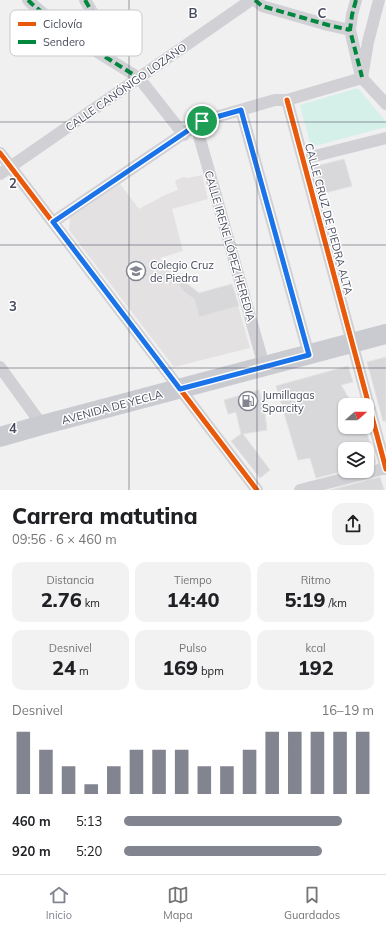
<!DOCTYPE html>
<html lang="es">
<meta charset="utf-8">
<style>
:root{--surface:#fff;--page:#f2f2f2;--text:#202124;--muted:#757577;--line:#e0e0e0;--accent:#828590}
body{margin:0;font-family:Mulish,sans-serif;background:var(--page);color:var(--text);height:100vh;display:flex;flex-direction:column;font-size:15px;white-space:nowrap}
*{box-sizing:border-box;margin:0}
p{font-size:13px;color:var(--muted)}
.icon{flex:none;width:22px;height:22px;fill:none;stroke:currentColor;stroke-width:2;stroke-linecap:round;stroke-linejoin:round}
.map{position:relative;height:490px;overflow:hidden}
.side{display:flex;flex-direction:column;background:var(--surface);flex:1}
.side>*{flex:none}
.needle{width:26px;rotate:70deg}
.tools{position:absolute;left:338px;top:398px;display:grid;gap:8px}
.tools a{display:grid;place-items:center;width:36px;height:36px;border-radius:8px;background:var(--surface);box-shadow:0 1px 3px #0004;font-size:20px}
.pin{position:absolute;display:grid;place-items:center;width:34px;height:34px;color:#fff;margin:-17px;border:2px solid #fff;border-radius:50%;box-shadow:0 1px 4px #0007}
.round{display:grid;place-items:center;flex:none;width:42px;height:42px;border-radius:12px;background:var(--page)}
.summary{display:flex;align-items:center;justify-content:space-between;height:68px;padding:0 12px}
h1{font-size:22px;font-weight:800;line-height:30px}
.figures{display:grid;grid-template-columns:repeat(3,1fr);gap:6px;height:68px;padding:4px 12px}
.figures div{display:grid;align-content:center;border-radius:10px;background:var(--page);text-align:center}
.figures b{font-size:20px;font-weight:800}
.figures small{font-size:11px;font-weight:400}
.figures p{font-size:11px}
.chart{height:112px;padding:8px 12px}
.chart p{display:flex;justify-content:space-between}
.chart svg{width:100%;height:72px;margin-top:4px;stroke:var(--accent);stroke-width:6}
ul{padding:0 12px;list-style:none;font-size:13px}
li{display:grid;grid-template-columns:64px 48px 1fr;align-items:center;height:30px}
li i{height:10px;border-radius:5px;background:var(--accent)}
.menu{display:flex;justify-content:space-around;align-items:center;height:56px;border-top:1px solid var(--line);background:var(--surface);font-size:11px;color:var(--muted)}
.menu a{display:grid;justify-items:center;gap:2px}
.menu .active{color:var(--accent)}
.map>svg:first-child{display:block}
</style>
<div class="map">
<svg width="386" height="490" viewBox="0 0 386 490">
<rect width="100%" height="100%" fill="#f1f0f0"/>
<path fill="#e3e1e2" d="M202,175L208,199L172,209L183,251L160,258L164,265L199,293L232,284L250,348L174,367L69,230L70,218L120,184L139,209L165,195L178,190L175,181L183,177L188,178Z"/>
<path fill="#d4f0e8" d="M358,88L386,122V127L311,147L300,105Z"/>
<path fill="#d8d8db" stroke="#e2e2e3" d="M344,159L352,186L321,194L313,167Z
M172,272L199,293L232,284L239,306L199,317L194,299L184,292L171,273Z
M386,357V421H383L367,362Z
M348,366L353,382L341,385L353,405H345V427H365L376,463L367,465V449H345V471L316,478L310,458L298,460L276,386Z
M259,390L265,413L267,430L243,434L270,470L260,478L231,441L241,434L236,412L228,414L224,400Z
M380,477L384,490H330Z"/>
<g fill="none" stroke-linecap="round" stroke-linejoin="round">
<path stroke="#d1d1d5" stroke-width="12" d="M28,0L32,4L67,33L139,78L184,135
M85,0L105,34L95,49
M255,0L262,6L328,25L350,30
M356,0L352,15L350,30L360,72
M362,78L368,42L379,0
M287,100L386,469
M241,110L309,355
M196,125L264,366
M0,153L257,490
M303,159L386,138
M0,174L251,0
M53,222L202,121L275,100H287L362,78L386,104
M0,367L42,425
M300,490L386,468"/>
<path stroke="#cacbd1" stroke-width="20" d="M0,437L42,425L386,334"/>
<path stroke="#00873e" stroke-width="4" stroke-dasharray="8 4" stroke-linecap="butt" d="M28,0L32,4L67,33L139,78
M85,0L105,34L95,49
M255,0L262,6L328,25L350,30
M356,0L352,15L350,30L362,77"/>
<defs>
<path id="cycleway" d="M287,100L386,469
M0,153L257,490"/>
</defs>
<use href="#cycleway" stroke="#fff" stroke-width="8"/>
<use href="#cycleway" stroke="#e8590c" stroke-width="5"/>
</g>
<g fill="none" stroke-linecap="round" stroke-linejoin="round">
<defs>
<path id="route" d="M241,110L309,355L180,389L53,222L202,121Z"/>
</defs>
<use href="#route" stroke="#fff" stroke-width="8"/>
<use href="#route" stroke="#1a73e8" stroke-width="5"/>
</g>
<path fill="none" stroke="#474b5d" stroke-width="1" stroke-opacity="0.55" d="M129,0V490M257,0V490M0,122H386M0,245H386M0,368H386"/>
<defs>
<symbol id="school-ring" viewBox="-11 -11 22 22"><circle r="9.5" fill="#fff" stroke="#828590" stroke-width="1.5"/><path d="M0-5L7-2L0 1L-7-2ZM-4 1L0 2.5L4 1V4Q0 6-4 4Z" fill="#828590"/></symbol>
<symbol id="fuel-ring" viewBox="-11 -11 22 22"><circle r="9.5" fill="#fff" stroke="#828590" stroke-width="1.5"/><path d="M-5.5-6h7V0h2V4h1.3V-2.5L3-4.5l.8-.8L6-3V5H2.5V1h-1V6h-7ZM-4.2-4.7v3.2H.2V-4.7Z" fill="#828590"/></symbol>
</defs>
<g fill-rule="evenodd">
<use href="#school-ring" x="125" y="260" width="22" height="22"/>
<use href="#fuel-ring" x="237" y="390" width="22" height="22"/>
</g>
<g text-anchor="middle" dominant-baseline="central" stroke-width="3" stroke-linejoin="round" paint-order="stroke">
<g font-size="11" fill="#474b5d" stroke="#fff">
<text transform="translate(126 87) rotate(-35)">CALLE CANÓNIGO LOZANO</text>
<text transform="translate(329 219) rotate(75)">CALLE CRUZ DE PIEDRA ALTA</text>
<text transform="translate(230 246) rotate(74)">CALLE IRENE LÓPEZ HEREDIA</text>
<text transform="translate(112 407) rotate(-15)">AVENIDA DE YECLA</text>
</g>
<g font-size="11" fill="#474b5d" stroke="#fff" text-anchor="start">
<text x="150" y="265">Colegio Cruz<tspan x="150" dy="13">de Piedra</tspan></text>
<text x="262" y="395">Jumillagas<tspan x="262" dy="13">Sparcity</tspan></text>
</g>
</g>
<rect x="10" y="10" width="132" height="46" rx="6" fill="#fff" stroke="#c8c9ce" stroke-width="1"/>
<rect x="18" y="22" width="18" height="4" fill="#e8590c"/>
<rect x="18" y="40" width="18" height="4" fill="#00873e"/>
<g font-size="11" fill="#474b5d">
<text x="43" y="28">Ciclovía</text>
<text x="43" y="46">Sendero</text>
</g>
<g font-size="13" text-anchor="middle" font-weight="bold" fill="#474b5d" stroke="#fff" stroke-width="3" stroke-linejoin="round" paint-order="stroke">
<text x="193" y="18">B</text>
<text x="322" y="18">C</text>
<text x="13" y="188">2</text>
<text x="13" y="311">3</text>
<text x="13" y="433">4</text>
</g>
</svg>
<div class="tools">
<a><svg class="needle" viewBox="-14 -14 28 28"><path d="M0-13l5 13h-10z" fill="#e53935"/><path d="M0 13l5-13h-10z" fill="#757577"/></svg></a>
<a><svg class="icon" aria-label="layers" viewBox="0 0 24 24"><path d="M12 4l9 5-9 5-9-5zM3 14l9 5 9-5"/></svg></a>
</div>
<div class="pin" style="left:202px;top:121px;background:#1e9e55"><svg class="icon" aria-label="arrive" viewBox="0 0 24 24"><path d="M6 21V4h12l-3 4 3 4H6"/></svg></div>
</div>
<section class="side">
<div class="summary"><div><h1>Carrera matutina</h1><p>09:56 · 6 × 460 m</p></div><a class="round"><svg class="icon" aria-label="share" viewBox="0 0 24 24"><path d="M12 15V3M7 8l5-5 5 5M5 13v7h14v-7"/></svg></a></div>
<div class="figures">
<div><p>Distancia</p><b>2.76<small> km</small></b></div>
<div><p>Tiempo</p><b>14:40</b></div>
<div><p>Ritmo</p><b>5:19<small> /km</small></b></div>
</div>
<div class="figures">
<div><p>Desnivel</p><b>24<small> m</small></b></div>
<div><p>Pulso</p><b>169<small> bpm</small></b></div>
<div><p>kcal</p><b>192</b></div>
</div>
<div class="chart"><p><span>Desnivel</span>16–19 m</p>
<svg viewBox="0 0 160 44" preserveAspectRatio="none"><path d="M5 44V6M15 44V17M25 44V27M35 44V38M45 44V27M55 44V17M65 44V17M75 44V17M85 44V27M95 44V27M105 44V17M115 44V6M125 44V6M135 44V6M145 44V6M155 44V6"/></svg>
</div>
<ul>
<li><b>460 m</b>5:13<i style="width:87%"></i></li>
<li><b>920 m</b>5:20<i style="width:79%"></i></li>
</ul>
</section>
<nav class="menu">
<a class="active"><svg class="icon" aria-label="home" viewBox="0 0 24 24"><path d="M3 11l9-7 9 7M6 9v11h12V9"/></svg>Inicio</a>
<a><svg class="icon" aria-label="map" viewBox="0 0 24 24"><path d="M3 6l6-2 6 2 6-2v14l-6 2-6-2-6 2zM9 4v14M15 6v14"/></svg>Mapa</a>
<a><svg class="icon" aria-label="saved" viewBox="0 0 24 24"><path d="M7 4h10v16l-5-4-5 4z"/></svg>Guardados</a>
</nav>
